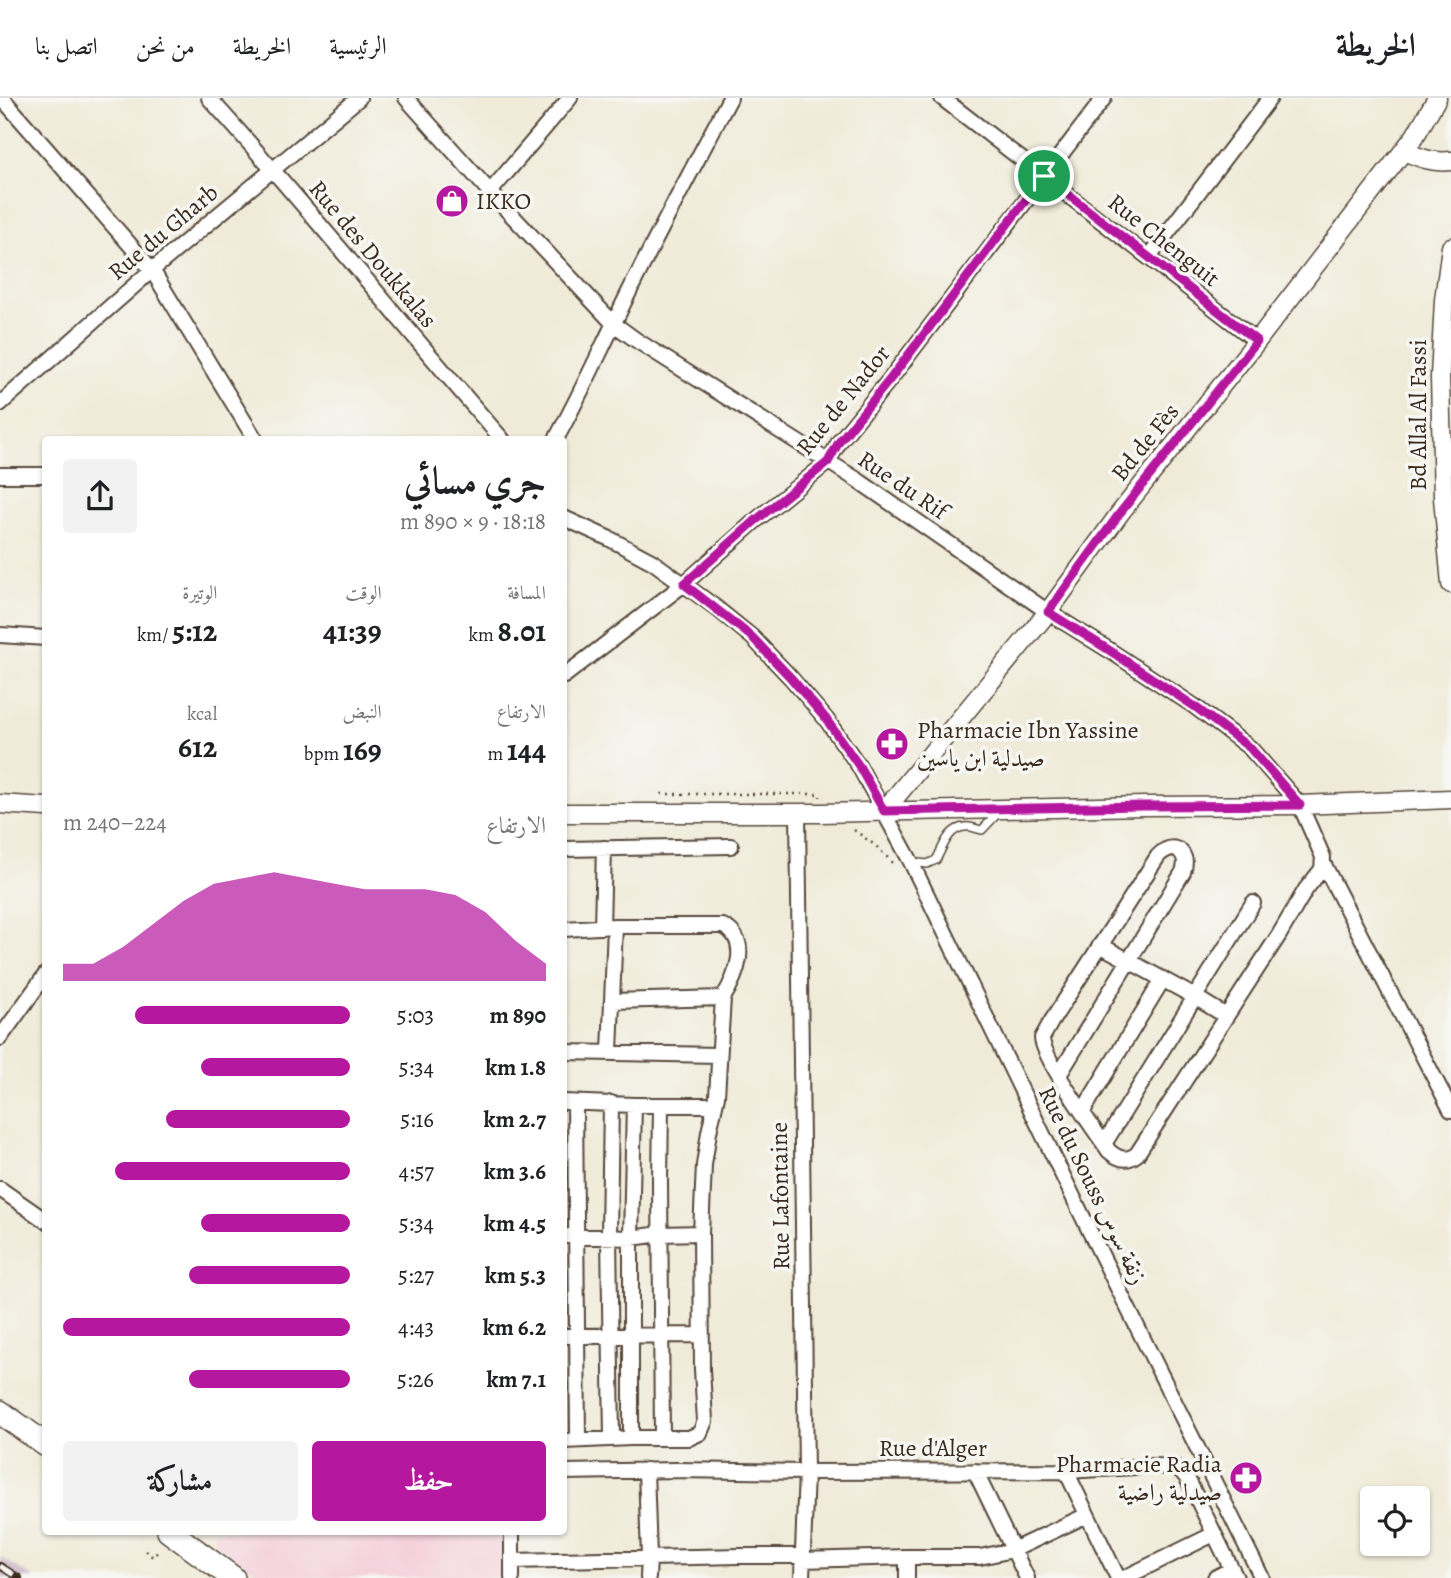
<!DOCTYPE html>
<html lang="ar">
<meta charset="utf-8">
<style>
:root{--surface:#fff;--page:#f2f2f2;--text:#202124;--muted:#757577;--line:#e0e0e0;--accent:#b5179e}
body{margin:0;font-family:Alegreya,Amiri,serif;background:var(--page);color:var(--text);direction:rtl;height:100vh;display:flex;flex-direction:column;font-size:26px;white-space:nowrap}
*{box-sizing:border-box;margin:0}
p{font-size:23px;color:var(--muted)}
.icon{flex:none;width:38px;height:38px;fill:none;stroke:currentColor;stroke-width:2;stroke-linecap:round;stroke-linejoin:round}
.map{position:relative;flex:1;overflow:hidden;direction:ltr}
.side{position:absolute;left:42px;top:338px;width:525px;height:1099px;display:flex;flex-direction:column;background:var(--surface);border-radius:7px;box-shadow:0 2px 5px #0004;direction:rtl}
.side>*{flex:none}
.fabs{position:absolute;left:1360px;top:1388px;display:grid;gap:14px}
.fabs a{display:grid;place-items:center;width:70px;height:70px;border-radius:7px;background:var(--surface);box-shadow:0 2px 5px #0004;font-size:35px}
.pin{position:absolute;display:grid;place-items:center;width:60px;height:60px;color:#fff;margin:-30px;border:4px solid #fff;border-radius:50%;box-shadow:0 2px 7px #0007}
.round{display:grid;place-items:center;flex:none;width:74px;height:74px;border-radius:7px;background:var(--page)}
.overview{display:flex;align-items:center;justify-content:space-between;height:119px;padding:0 21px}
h1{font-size:38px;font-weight:600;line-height:52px}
.stats{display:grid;grid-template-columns:repeat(3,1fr);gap:10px;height:119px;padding:7px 21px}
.stats div{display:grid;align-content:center}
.stats b{font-size:30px;font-weight:600}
.stats small{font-size:19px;font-weight:400}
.stats p{font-size:19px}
.chart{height:196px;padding:14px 21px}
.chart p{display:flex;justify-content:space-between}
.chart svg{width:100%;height:126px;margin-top:7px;fill:var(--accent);opacity:.7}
.cta{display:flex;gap:14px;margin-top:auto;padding:14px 21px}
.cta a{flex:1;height:80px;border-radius:7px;background:var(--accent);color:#fff;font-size:28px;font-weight:600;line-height:80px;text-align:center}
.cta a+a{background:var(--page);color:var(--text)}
ul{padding:0 21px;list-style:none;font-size:23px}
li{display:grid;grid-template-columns:112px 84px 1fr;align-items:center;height:52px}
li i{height:18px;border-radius:9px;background:var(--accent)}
header{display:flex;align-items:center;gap:42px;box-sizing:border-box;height:98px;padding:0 35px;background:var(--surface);border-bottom:2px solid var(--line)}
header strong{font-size:33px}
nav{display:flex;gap:38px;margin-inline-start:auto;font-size:24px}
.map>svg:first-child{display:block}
</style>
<header>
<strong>الخريطة</strong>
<nav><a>الرئيسية</a><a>الخريطة</a><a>من نحن</a><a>اتصل بنا</a></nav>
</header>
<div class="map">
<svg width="1451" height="1480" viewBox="0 0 1451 1480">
<rect width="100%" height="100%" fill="#f6f6f2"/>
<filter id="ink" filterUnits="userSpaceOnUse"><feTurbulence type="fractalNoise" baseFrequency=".0143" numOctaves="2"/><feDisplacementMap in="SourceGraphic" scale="14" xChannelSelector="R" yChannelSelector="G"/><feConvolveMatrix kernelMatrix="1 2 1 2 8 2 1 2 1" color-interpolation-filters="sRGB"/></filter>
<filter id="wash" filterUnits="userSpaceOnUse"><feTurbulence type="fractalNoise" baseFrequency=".00686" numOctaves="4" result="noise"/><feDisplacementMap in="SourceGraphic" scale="28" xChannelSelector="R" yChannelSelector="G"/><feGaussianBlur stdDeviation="1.57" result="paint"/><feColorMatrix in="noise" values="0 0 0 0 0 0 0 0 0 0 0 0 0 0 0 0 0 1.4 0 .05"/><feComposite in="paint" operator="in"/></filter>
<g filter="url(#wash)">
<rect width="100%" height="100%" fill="#f0ebd8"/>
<path fill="#f5cfdb" d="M214,1433H502L501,1480H265L214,1444Z"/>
<path fill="#d1bdcc" d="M0,1459L34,1480H0Z"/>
</g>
<g filter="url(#ink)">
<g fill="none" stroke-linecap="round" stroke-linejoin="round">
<defs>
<path id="service" d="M912,764L927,766L936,762C943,750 948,730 965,729C971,728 976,731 982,732L999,714"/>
<path id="minor" d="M2,0L152,172L255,341
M209,0C310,111 403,228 502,341
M406,0L490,94L614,226L636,242L859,383L1048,514L1109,552L1194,608L1250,650L1300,707L1323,759L1322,771L1306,791L1279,837L1137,1056C1127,1064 1118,1061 1109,1053C1095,1033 1042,959 1042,940L1051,924L1158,758C1164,752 1171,748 1179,752C1186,759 1186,765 1183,774L1059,977
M942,0L1257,243
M490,94L570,0
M1149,159L1270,0
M0,306L152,172L359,0
M556,341C577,303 595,264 614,225C650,149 690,75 730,0
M0,377H46
M564,420L610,441L653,464L715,509L752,539L791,580L826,621L859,668L911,764L1092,1138L1262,1480
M0,537L46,540
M564,578L684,486L755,423L828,364L839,344L891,280L1104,0
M798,715L806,1374L802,1480
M564,751L731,748
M1323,765L1451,1012
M602,829L604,750
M564,831L615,828H723C752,842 736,879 723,900
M1100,847L1195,899L1226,918
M0,940L46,876
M564,954L719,957
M610,954L615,828
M564,1004L634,1007H714
M575,1005L578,1342
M611,1005L609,1138L612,1340
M661,1008L660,1084L662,1339
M1083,1013L1163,881
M1104,1046L1253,805
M0,1091L46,1123
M564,1138L631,1140L661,1136L701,1135
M564,1238L702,1237
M631,1340V1140L634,1007
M564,1343L631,1340H689L700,1335L705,1323L702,1271L701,1135L704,1067L709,1034L717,998L723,900L612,903
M646,1372L649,1459L648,1480
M975,1373L1027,1480
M1066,1373L1118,1480
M564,1374L677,1372L806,1374L1066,1373L1153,1368L1175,1369L1182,1374L1187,1380L1236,1480
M512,1433V1480
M907,1459V1480
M802,1462L907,1459H980L1013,1452L1087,1417
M512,1463L740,1458H802
M1124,1480L1214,1436
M1215,1480L1232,1471"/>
<path id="tertiary" d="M1404,53C1420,60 1433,65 1451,63
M1451,149L1444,202L1440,279L1443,400L1451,486
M0,706L46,709
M884,713L1048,514L1120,415L1257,243L1415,38L1437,0
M564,715H820L1144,708L1300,707L1451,701"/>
<path id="primary" d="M0,1314L46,1347
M169,1433L233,1480"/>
</defs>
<use href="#service" stroke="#56473a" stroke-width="10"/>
<use href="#minor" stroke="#56473a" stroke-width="18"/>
<use href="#tertiary" stroke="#56473a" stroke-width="21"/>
<use href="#primary" stroke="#56473a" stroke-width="26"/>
<path stroke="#56473a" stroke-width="2.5" stroke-dasharray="2 5" stroke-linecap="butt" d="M661,696H820V699
M854,732L876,748L894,766
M145,1453L153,1459L159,1452"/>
<use href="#service" stroke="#fff" stroke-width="7"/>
<use href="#minor" stroke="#fff" stroke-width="14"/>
<use href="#tertiary" stroke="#fff" stroke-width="18"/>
<use href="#primary" stroke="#fff" stroke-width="23"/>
<defs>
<path id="rail" d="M0,1468L19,1480"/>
</defs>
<use href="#rail" stroke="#3b2a1e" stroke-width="8"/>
<use href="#rail" stroke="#f6f6f2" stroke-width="5" stroke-dasharray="16" stroke-linecap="butt"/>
</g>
</g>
<g fill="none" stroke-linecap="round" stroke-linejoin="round" filter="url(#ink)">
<defs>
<path id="route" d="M1044,78L1257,243L1120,415L1048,514L1109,552L1194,608L1250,650L1300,707L1144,708L884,713L859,668L826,621L791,580L752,539L684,486L755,423L828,364L839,344L891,280Z"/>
</defs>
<use href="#route" stroke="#fff" stroke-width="14"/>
<use href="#route" stroke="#b5179e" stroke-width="9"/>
</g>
<defs>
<symbol id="shop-disc" viewBox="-11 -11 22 22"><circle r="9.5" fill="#b5179e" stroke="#f6f6f2"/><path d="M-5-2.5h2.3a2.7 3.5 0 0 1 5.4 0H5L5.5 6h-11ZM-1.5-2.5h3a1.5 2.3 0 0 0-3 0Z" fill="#fff"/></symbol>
<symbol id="pharmacy-disc" viewBox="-11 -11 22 22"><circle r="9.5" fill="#b5179e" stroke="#f6f6f2"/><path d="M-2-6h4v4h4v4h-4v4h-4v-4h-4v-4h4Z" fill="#fff"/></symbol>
</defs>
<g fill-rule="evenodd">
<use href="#shop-disc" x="433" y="84" width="38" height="38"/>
<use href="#pharmacy-disc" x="873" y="627" width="38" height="38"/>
<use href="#pharmacy-disc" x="1227" y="1361" width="38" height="38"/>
</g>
<g text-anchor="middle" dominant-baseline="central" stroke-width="7" stroke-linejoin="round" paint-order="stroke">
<g font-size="24" fill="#3b2a1e" stroke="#f6f6f2" text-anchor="start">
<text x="476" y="103">IKKO</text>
<text x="917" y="632">Pharmacie Ibn Yassine<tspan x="917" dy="28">صيدلية ابن ياسين</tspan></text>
<text x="1222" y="1366" text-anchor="end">Pharmacie Radia<tspan x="1222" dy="28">صيدلية راضية</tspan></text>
</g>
<g font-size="24" fill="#3b2a1e" stroke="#f6f6f2">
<text transform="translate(163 134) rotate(-40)">Rue du Gharb</text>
<text transform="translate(1164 142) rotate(38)">Rue Chenguit</text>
<text transform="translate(373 156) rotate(50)">Rue des Doukkalas</text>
<text transform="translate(843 302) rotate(-51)">Rue de Nador</text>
<text transform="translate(1418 317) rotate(-90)">Bd Allal Al Fassi</text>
<text transform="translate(1145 344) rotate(-51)">Bd de Fès</text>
<text transform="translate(903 387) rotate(34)">Rue du Rif</text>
<text transform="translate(1093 1087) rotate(64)">Rue du Souss زنقة سوس</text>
<text transform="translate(780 1098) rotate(-91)">Rue Lafontaine</text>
<text x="933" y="1350">Rue d'Alger</text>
</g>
</g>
</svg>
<div class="fabs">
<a><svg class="icon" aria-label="locate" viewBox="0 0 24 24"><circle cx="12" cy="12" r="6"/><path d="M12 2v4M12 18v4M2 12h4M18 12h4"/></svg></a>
</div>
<div class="pin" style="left:1044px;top:78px;background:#1e9e55"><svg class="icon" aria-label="arrive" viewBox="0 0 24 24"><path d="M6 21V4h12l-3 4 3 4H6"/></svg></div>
<section class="side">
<div class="overview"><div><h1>جري مسائي</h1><p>18:18 · 9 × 890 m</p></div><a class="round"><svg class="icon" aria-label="share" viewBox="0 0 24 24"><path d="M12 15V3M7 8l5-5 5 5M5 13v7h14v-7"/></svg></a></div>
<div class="stats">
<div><p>المسافة</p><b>8.01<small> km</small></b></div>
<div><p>الوقت</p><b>41:39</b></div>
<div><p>الوتيرة</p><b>5:12<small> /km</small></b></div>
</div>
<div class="stats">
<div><p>الارتفاع</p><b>144<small> m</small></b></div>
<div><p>النبض</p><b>169<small> bpm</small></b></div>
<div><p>kcal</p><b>612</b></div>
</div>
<div class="chart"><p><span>الارتفاع</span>224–240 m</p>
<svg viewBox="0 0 160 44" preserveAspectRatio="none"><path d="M0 44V38L10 38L20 32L30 24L40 16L50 10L60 8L70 6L80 8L90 10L100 12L110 12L120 12L130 14L140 20L150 30L160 38V44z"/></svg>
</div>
<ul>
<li><b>890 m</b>5:03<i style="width:75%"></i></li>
<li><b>1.8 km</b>5:34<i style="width:52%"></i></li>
<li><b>2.7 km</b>5:16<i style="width:64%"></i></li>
<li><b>3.6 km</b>4:57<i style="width:82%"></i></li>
<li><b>4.5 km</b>5:34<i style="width:52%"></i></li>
<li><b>5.3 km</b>5:27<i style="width:56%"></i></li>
<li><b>6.2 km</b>4:43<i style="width:100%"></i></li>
<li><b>7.1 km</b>5:26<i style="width:56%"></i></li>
</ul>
<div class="cta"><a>حفظ</a><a>مشاركة</a></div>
</section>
</div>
